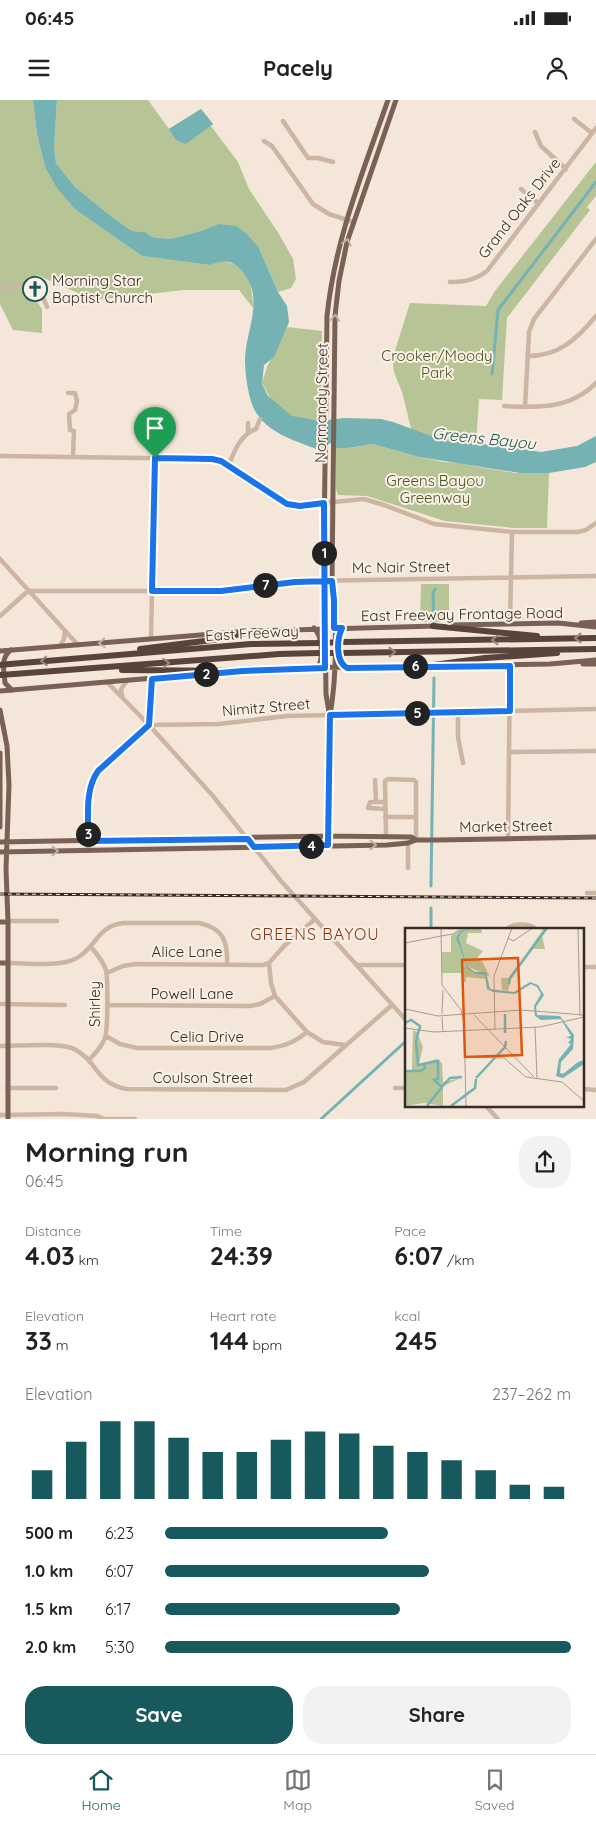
<!DOCTYPE html>
<meta charset="utf-8">
<style>
:root{--surface:#fff;--page:#f2f2f2;--text:#222;--muted:#767676;--line:#e0e0e0;--accent:#17595c}
body{margin:0;font-family:Quicksand,sans-serif;background:var(--page);color:var(--text);height:100vh;display:flex;flex-direction:column;font-size:19px;white-space:nowrap}
*{box-sizing:border-box;margin:0}
p{font-size:16px;color:var(--muted)}
.icon{flex:none;width:28px;height:28px;fill:none;stroke:currentColor;stroke-width:2;stroke-linecap:round;stroke-linejoin:round}
.map{position:relative;height:1019px;overflow:hidden}
.drawer{display:flex;flex-direction:column;background:var(--surface);flex:1}
.drawer>*{flex:none}
.pin{position:absolute;display:grid;place-items:center;width:42px;height:42px;color:#fff;margin:-51px -21px;border-radius:50% 50% 50% 0;rotate:-45deg;box-shadow:0 0 5px #0007}
.pin .icon{rotate:45deg}
.km{position:absolute;width:25px;height:25px;margin:-12px;border-radius:50%;background:#222;color:#fff;font-size:14px;line-height:25px;text-align:center}
.round{display:grid;place-items:center;flex:none;width:52px;height:52px;border-radius:20px;background:var(--page)}
.headline{display:flex;align-items:center;justify-content:space-between;height:85px;padding:0 25px}
h1{font-size:28px;font-weight:700;line-height:38px}
.metrics{display:grid;grid-template-columns:repeat(3,1fr);gap:8px;height:85px;padding:5px 25px}
.metrics div{display:grid;align-content:center}
.metrics b{font-size:25px;font-weight:700}
.metrics small{font-size:14px;font-weight:400}
.metrics p{font-size:14px}
.chart{height:140px;padding:10px 25px}
.chart p{display:flex;justify-content:space-between}
.chart svg{width:100%;height:90px;margin-top:5px;stroke:var(--accent);stroke-width:6}
.primary-button{display:flex;gap:10px;margin-top:auto;padding:10px 25px}
.primary-button a{flex:1;height:58px;border-radius:20px;background:var(--accent);color:#fff;font-size:20px;font-weight:700;line-height:58px;text-align:center}
.primary-button a+a{background:var(--page);color:var(--text)}
ul{padding:0 25px;list-style:none;font-size:16px}
li{display:grid;grid-template-columns:80px 60px 1fr;align-items:center;height:38px}
li i{height:12px;border-radius:6px;background:var(--accent)}
.status{display:flex;justify-content:space-between;align-items:center;height:35px;padding:0 25px;background:var(--surface);direction:ltr}
.status svg{height:14px;fill:currentColor}
header{display:flex;justify-content:space-between;align-items:center;height:65px;padding:0 25px;background:var(--surface);font-size:22px;font-weight:700}
.tabs{display:flex;justify-content:space-around;align-items:center;height:70px;border-top:1px solid var(--line);background:var(--surface);font-size:14px;color:var(--muted)}
.tabs a{display:grid;justify-items:center;gap:2px}
.tabs .current{color:var(--accent)}
.map>svg:first-child{display:block}
</style>
<div class="status"><b>06:45</b><svg viewBox="0 0 49 12"><path d="M0 12V9h3v3zM5 12V6h3v6zM10 12V3h3v9zM15 12V0h3v12zM26 1h20v11H26zM47 4h2v5h-2z"/></svg></div>
<header><svg class="icon" aria-label="menu" viewBox="0 0 24 24"><path d="M4 6h16M4 12h16M4 18h16"/></svg>Pacely<svg class="icon" aria-label="person" viewBox="0 0 24 24"><circle cx="12" cy="8" r="4"/><path d="M4 21q1-7 8-7t8 7"/></svg></header>
<div class="map">
<svg width="596" height="1019" viewBox="0 0 596 1019">
<rect width="100%" height="100%" fill="#f4e6d8"/>
<path fill="#b6c496" d="M0,0H33L37,34L45,67L76,110L142,156L210,165L217,161H224L236,165L250,180L254,209L239,190H184L94,200L37,175L31,193L42,209V233L13,230L0,204Z
M57,0H148L169,29L201,9L213,24L211,26L238,62L249,89L279,134L293,159L296,179L291,188L278,192L259,148L218,124L201,131L170,139L152,137L145,132L132,131L112,117L75,87L56,63L54,48Z
M596,62V96L587,107L590,110L507,218L502,300L479,299L476,346L450,344L412,332C408,319 406,305 402,292C397,278 392,273 393,257L410,203L486,206L495,191Z
M287,227L322,231L321,320L302,321L278,312L262,283L267,267Z
M373,344L419,357L443,362L460,363L473,366L515,373H549L547,428H514L445,421L367,396L338,395L336,389V348H349Z
M421,484H449V522H420Z"/>
<path fill="#74b2b3" d="M33,0H57L54,48L56,63L75,87L112,117L132,131L145,132L152,137L170,139L201,131L218,124L236,126L247,134L259,148L278,192L287,206L289,222L274,257L264,265L262,284L268,296L292,316L320,321L344,318L381,319L393,322L445,341L505,346L541,352L577,346L596,336V362L585,367L549,373H520L419,357L373,344L348,348H336L331,343L316,349C294,340 271,334 257,314C248,301 245,273 245,258C247,225 267,194 238,167C230,159 219,161 210,165L142,156L76,110L57,88L45,67L37,34Z
M201,9L213,24L186,44L176,40L169,29Z"/>
<g fill="none" stroke-linecap="round" stroke-linejoin="round">
<path stroke="#74b2b3" stroke-width="3" d="M492,274L498,210L596,82
M434,523L433,493L435,489
M431,786L434,578
M431,829V808
M321,1019L406,941"/>
<path stroke="#cdb5a3" stroke-width="4.5" d="M574,19L592,33
M283,21L308,58H318L333,62
M535,32L541,46L566,69
M264,41L272,46L313,104L329,114L353,122
M521,89L538,103
M450,182C465,182 475,180 487,171L596,28
M0,188L29,185L43,197L47,207
M528,256C559,256 577,239 596,216
M68,293H75L77,301L75,310L69,314L70,330L74,331L73,356
M504,306C538,308 570,309 596,283
M525,307L529,232L534,219L596,139
M248,332V323
M0,356L212,359L229,365L287,404L293,406L364,399L384,405L434,424L512,432H578L586,430L596,423
M229,365C234,351 241,334 256,329L260,319
M0,459L78,545
M0,516L28,491H221L308,481L596,476
M510,523L512,432
M151,538L155,358
M60,546L64,539L65,531
M108,583L149,625L213,696L281,781L406,920
M122,596L121,589L127,581
M458,612V637L463,663
M149,625L219,624L287,616L596,609
M149,625L152,579
M510,652L596,651
M375,680L376,702
M385,702H370L368,708L385,709
M385,717H416
M386,736L385,681L388,679L414,680L416,682V740
M508,739L510,566
M408,743V768
M88,751C89,726 84,691 98,671L149,625
M587,793H596
M315,819L284,846L269,863L271,883L275,896L307,932L323,942L345,945
M8,821H57
M507,829C513,823 529,823 536,829
M8,863C27,863 58,867 75,859C96,849 97,825 124,823H199C223,828 228,841 227,864
M358,865H406
M582,867H596
M107,873L123,866L135,864L263,865L269,863
M0,904L65,905
M107,905L250,906L260,904L275,896
M106,936L120,944L137,948H270C285,946 295,942 307,932
M0,946C17,946 61,942 74,949C98,961 95,983 126,989L286,990L304,982L392,905
M89,960C95,953 102,947 105,938C108,929 108,879 106,870C103,861 97,854 91,847
M7,988H56
M395,988H406
M582,989L596,990
M485,1005L498,1019
M0,1015L64,1014L97,1016L105,1019H135"/>
<path stroke="#7a6155" stroke-width="5" d="M581,523L596,522
M452,525L558,523L596,527
M314,528C323,537 323,558 318,568
M342,528C337,538 335,560 345,567
M252,531L436,526
M11,550C0,558 4,570 5,583L12,590
M0,551L238,532
M583,564H596
M442,566L550,564L596,560
M239,571L284,568L428,566
M0,591L213,573
M0,610L7,646L9,685L6,769L8,822V1019
M329,612L326,594L324,442L327,216C335,139 363,72 388,0
M0,653V727
M0,742L328,736L411,737L416,740H438L596,737
M328,745L330,615C337,576 337,521 332,481L335,216L339,181L347,142L396,0
M0,752L387,745L408,743L416,740
M0,822H8
M0,863H8"/>
<path stroke="#59443c" stroke-width="6" d="M433,526L537,536
M344,542L596,538
M140,549L212,540L255,531
M343,553L596,549
M10,564L251,544L320,543
M426,566L485,558L557,553
M122,570L243,571
M14,574L279,554L319,553"/>
<defs>
<path id="rail" d="M0,794L596,798"/>
</defs>
<use href="#rail" stroke="#372b26" stroke-width="3"/>
<use href="#rail" stroke="#fbf0e4" stroke-width="1" stroke-dasharray="4" stroke-linecap="butt"/>
<path stroke="#59443c" stroke-width="6" d="M320,543L344,542
M319,553H343
M0,565L10,564
M0,575L14,574"/>
</g>
<defs><path id="oneway-chevron" d="M-2-3.5L2.5 0L-2 3.5" fill="none" stroke-width="1.6" stroke-linecap="round" stroke-linejoin="round" transform="scale(1.25)"/></defs>
<g stroke="#c1b0a4">
<use href="#oneway-chevron" transform="translate(347 142) rotate(-75)"/>
<use href="#oneway-chevron" transform="translate(335 218) rotate(-86)"/>
<use href="#oneway-chevron" transform="translate(102 543) rotate(176)"/>
<use href="#oneway-chevron" transform="translate(373 745)"/>
<use href="#oneway-chevron" transform="translate(55 751)"/>
</g>
<g stroke="#9a897f">
<use href="#oneway-chevron" transform="translate(578 538) rotate(180)"/>
<use href="#oneway-chevron" transform="translate(495 540) rotate(179)"/>
<use href="#oneway-chevron" transform="translate(392 552) rotate(-1)"/>
<use href="#oneway-chevron" transform="translate(44 561) rotate(175)"/>
<use href="#oneway-chevron" transform="translate(166 563) rotate(-4)"/>
</g>
<g fill="none" stroke-linecap="round" stroke-linejoin="round">
<defs>
<path id="route" d="M155,358L212,359L221,361L287,404L300,406L324,403C324,458 325,513 325,568L243,571L152,579L149,625L98,671C84,691 89,718 88,741L248,739L254,747L328,745L330,615L510,611V566L347,568C335,561 337,539 342,528H334V500L332,481L295,482L221,491H152L155,358"/>
</defs>
<use href="#route" stroke="#fff" stroke-width="10"/>
<use href="#route" stroke="#1a73e8" stroke-width="6"/>
</g>
<defs>
<symbol id="church-ring" viewBox="-11 -11 22 22"><circle r="9.5" fill="#fbf0e4" stroke="#17595c" stroke-width="1.5"/><path d="M-1.2-6h2.4v3.5h3.3v2.4h-3.3V6h-2.4V-.1h-3.3v-2.4h3.3Z" fill="#17595c"/></symbol>
</defs>
<g fill-rule="evenodd">
<use href="#church-ring" x="21" y="175" width="28" height="28"/>
</g>
<g text-anchor="middle" dominant-baseline="central" stroke-width="4" stroke-linejoin="round" paint-order="stroke">
<g font-size="15" fill="#372b26" stroke="#fbf0e4">
<text transform="translate(519 108) rotate(-52)">Grand Oaks Drive</text>
<text transform="translate(321 303) rotate(-89)">Normandy Street</text>
<text transform="translate(401 467) rotate(-1)">Mc Nair Street</text>
<text transform="translate(462 514) rotate(-1)">East Freeway Frontage Road</text>
<text transform="translate(252 533) rotate(-3)">East Freeway</text>
<text transform="translate(266 607) rotate(-5)">Nimitz Street</text>
<text transform="translate(506 726) rotate(-1)">Market Street</text>
<text x="187" y="851">Alice Lane</text>
<text x="192" y="893">Powell Lane</text>
<text transform="translate(94 904) rotate(-90)">Shirley</text>
<text x="207" y="936">Celia Drive</text>
<text x="203" y="977">Coulson Street</text>
</g>
<g font-size="15" fill="#372b26" stroke="#fbf0e4" text-anchor="start">
<text x="52" y="180">Morning Star<tspan x="52" dy="17">Baptist Church</tspan></text>
</g>
<g font-size="15" fill="#475727" stroke="#fbf0e4">
<text x="437" y="255">Crooker/Moody<tspan x="437" dy="17">Park</tspan></text>
<text x="435" y="380">Greens Bayou<tspan x="435" dy="17">Greenway</tspan></text>
</g>
<g font-size="16" font-style="italic" fill="#17595c" stroke="#fbf0e4">
<text transform="translate(484 338) rotate(6)">Greens Bayou</text>
</g>
<g font-size="16" letter-spacing="1" fill="#8d3017" stroke="#fbf0e4">
<text x="315" y="834">GREENS BAYOU</text>
</g>
</g>
<g transform="translate(405 828)">
<rect width="179" height="179" fill="#f4e6d8"/>
<path d="M58,0H64L55,3L52,12L61,38L71,46L80,47L82,51L61,49V54H59L56,45H37V24H46V8ZM67,0H76L77,5H63L61,15L78,23L71,31L77,33L85,49L62,38L54,10L56,5ZM139,0H143L137,8L140,21H128L106,51L103,63L97,62L96,50H104ZM8,102L12,104L18,119L14,136L32,131L37,135L38,154L56,150L38,158V178L19,175L0,178V143L7,142Z" fill="#b6c496"/>
<path d="M67,0L56,5L54,10L62,38L70,44H81L85,61L109,64L125,54L133,57L139,67L131,79L132,87L155,88L169,107L168,121L156,134L155,145L158,146L173,134L179,132V136L158,150L151,148L154,131L166,116L163,115L166,111L161,109L166,108L156,91L136,92L130,88L129,78L136,66L132,59L126,56L110,66L88,64L82,61L80,47L71,46L62,40L51,10L55,3Z" fill="#74b2b3"/>
<path fill="none" stroke="#74b2b3" stroke-width="2.5" d="M104,56L105,50L142,0M100,86V105M0,95L6,92L15,98L11,113L13,137L33,133V151L29,152L37,159L22,178M0,143H16L20,140L19,136M71,150L100,119L101,113M36,160L45,150L57,149M46,178L70,160L71,151"/>
<path fill="none" stroke="#a89b91" stroke-width="1" d="M36,0L37,57L56,82L59,94L61,178M173,0L175,88M36,8L48,6L57,0M103,10L108,13L128,0M0,15L36,8M0,81L33,88L116,82L179,87M37,86L38,62M69,87L129,149M37,89L38,104M130,99L132,150M0,100L29,104L135,99L179,89M90,102L89,48L107,0M60,129L99,130L121,149L157,154L179,173"/>
<path fill="#df570d" fill-opacity="0.15" stroke="#df570d" stroke-width="2.5" d="M113,30L117,127L60,129L57,32Z"/>
<rect width="179" height="179" fill="none" stroke="#372b26" stroke-width="2.5"/>
</g>
</svg>
<div class="pin" style="left:155px;top:358px;background:#1e9e55"><svg class="icon" aria-label="arrive" viewBox="0 0 24 24"><path d="M6 21V4h12l-3 4 3 4H6"/></svg></div>
<b class="km" style="left:324px;top:453px">1</b>
<b class="km" style="left:206px;top:574px">2</b>
<b class="km" style="left:88px;top:734px">3</b>
<b class="km" style="left:311px;top:746px">4</b>
<b class="km" style="left:417px;top:613px">5</b>
<b class="km" style="left:415px;top:566px">6</b>
<b class="km" style="left:265px;top:485px">7</b>
</div>
<section class="drawer">
<div class="headline"><div><h1>Morning run</h1><p>06:45</p></div><a class="round"><svg class="icon" aria-label="share" viewBox="0 0 24 24"><path d="M12 15V3M7 8l5-5 5 5M5 13v7h14v-7"/></svg></a></div>
<div class="metrics">
<div><p>Distance</p><b>4.03<small> km</small></b></div>
<div><p>Time</p><b>24:39</b></div>
<div><p>Pace</p><b>6:07<small> /km</small></b></div>
</div>
<div class="metrics">
<div><p>Elevation</p><b>33<small> m</small></b></div>
<div><p>Heart rate</p><b>144<small> bpm</small></b></div>
<div><p>kcal</p><b>245</b></div>
</div>
<div class="chart"><p><span>Elevation</span>237–262 m</p>
<svg viewBox="0 0 160 44" preserveAspectRatio="none"><path d="M5 44V30M15 44V16M25 44V6M35 44V6M45 44V14M55 44V21M65 44V21M75 44V15M85 44V11M95 44V12M105 44V18M115 44V21M125 44V25M135 44V30M145 44V37M155 44V38"/></svg>
</div>
<ul>
<li><b>500 m</b>6:23<i style="width:55%"></i></li>
<li><b>1.0 km</b>6:07<i style="width:65%"></i></li>
<li><b>1.5 km</b>6:17<i style="width:58%"></i></li>
<li><b>2.0 km</b>5:30<i style="width:100%"></i></li>
</ul>
<div class="primary-button"><a>Save</a><a>Share</a></div>
</section>
<nav class="tabs">
<a class="current"><svg class="icon" aria-label="home" viewBox="0 0 24 24"><path d="M3 11l9-7 9 7M6 9v11h12V9"/></svg>Home</a>
<a><svg class="icon" aria-label="map" viewBox="0 0 24 24"><path d="M3 6l6-2 6 2 6-2v14l-6 2-6-2-6 2zM9 4v14M15 6v14"/></svg>Map</a>
<a><svg class="icon" aria-label="saved" viewBox="0 0 24 24"><path d="M7 4h10v16l-5-4-5 4z"/></svg>Saved</a>
</nav>
